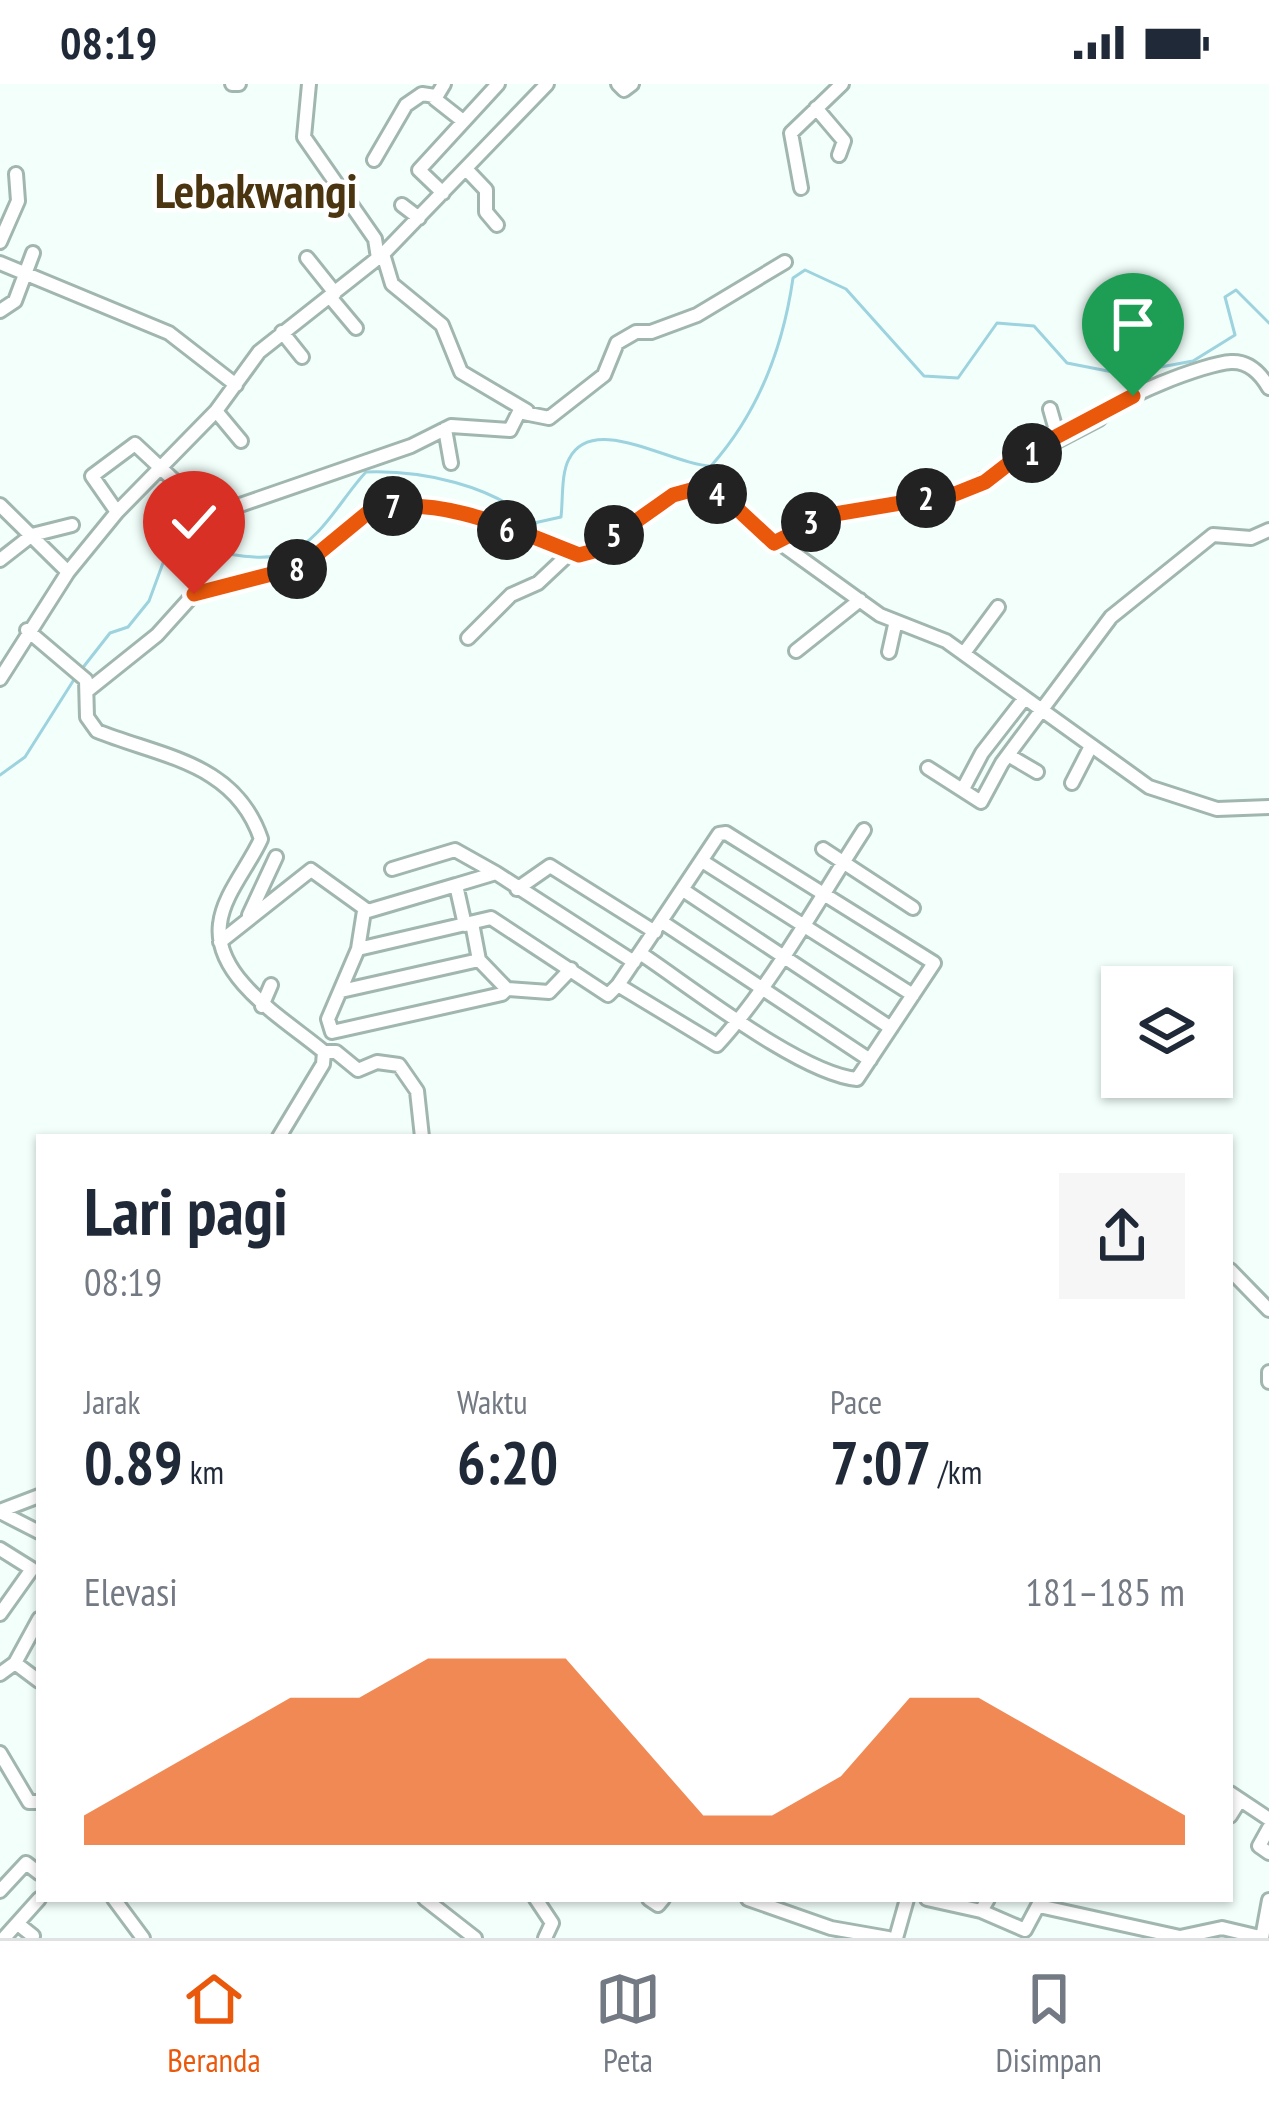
<!DOCTYPE html>
<html lang="id">
<meta charset="utf-8">
<style>
:root{--surface:#fff;--page:#f6f6f7;--text:#1f2937;--muted:#747a83;--line:#e0e1e3;--accent:#ea580c}
body{margin:0;font-family:"PT Sans Narrow",sans-serif;background:var(--page);color:var(--text);height:100vh;display:flex;flex-direction:column;font-size:45px;white-space:nowrap}
*{box-sizing:border-box;margin:0}
p{font-size:39px;color:var(--muted)}
.icon{flex:none;width:66px;height:66px;fill:none;stroke:currentColor;stroke-width:2;stroke-linecap:round;stroke-linejoin:round}
.map{position:relative;flex:1;overflow:hidden}
.sheet{position:absolute;left:36px;top:1050px;width:1197px;height:768px;display:flex;flex-direction:column;background:var(--surface);border-radius:0px;box-shadow:0 3px 9px #0004}
.sheet>*{flex:none}
.tools{position:absolute;left:1101px;top:882px;display:grid;gap:24px}
.tools a{display:grid;place-items:center;width:132px;height:132px;border-radius:0px;background:var(--surface);box-shadow:0 3px 9px #0004;font-size:60px}
.pin{position:absolute;display:grid;place-items:center;width:102px;height:102px;color:#fff;margin:-123px -51px;border-radius:50% 50% 50% 0;rotate:-45deg;box-shadow:0 0 12px #0007}
.pin .icon{rotate:45deg}
.km{position:absolute;width:60px;height:60px;margin:-30px;border-radius:50%;background:#222;color:#fff;font-size:33px;line-height:60px;text-align:center}
.round{display:grid;place-items:center;flex:none;width:126px;height:126px;border-radius:0px;background:var(--page)}
.headline{display:flex;align-items:center;justify-content:space-between;height:204px;padding:0 48px}
h1{font-size:66px;font-weight:800;line-height:90px}
.figures{display:grid;grid-template-columns:repeat(3,1fr);gap:18px;height:204px;padding:12px 48px}
.figures div{display:grid;align-content:center}
.figures b{font-size:60px;font-weight:800}
.figures small{font-size:33px;font-weight:400}
.figures p{font-size:33px}
.chart{height:336px;padding:24px 48px}
.chart p{display:flex;justify-content:space-between}
.chart svg{width:100%;height:216px;margin-top:12px;fill:var(--accent);opacity:.7}
.status{display:flex;justify-content:space-between;align-items:center;height:84px;padding:0 60px;background:var(--surface);direction:ltr}
.status svg{height:33px;fill:currentColor}
.tabs{display:flex;justify-content:space-around;align-items:center;height:168px;border-top:3px solid var(--line);background:var(--surface);font-size:33px;color:var(--muted)}
.tabs a{display:grid;justify-items:center;gap:6px}
.tabs .active{color:var(--accent)}
.map>svg:first-child{display:block}
</style>
<div class="status"><b>08:19</b><svg viewBox="0 0 49 12"><path d="M0 12V9h3v3zM5 12V6h3v6zM10 12V3h3v9zM15 12V0h3v12zM26 1h20v11H26zM47 4h2v5h-2z"/></svg></div>
<div class="map">
<svg width="1269" height="1854" viewBox="0 0 1269 1854">
<rect width="100%" height="100%" fill="#f2fffb"/>
<g fill="none" stroke-linecap="round" stroke-linejoin="round">
<path stroke="#9dd2df" stroke-width="3" d="M81,586L110,549L128,543L149,517L163,479L185,463C215,466 258,480 288,469C320,458 343,412 366,388C422,386 492,401 534,439L561,433C563,417 561,389 569,375C593,328 672,381 711,382C759,328 783,264 793,194L805,186L846,205L924,292L958,294L997,239L1034,242L1067,279L1123,290L1193,277L1235,251L1225,213L1236,206L1269,239
M0,691L25,673L75,594"/>
<defs>
<path id="minor" d="M232,0H239
M309,0L304,53L375,155L378,174
M444,0L435,15L463,37
M618,0L624,6L632,0
M816,24L844,57L839,71
M374,76L406,21L422,10L435,12
M466,85L486,106V128L497,141
M801,104L791,49L842,0
M443,109L419,86L498,0
M402,121L419,134
M0,158L18,117L16,90
M383,170L392,200L442,241L461,288L527,327
M307,174L335,209
M0,179L169,249L236,301
M330,213L356,244
M0,227L15,217L33,169
M282,248L302,273
M1050,325L1058,353
M216,327L241,357
M445,345L451,379
M0,421L68,488
M117,428L92,392L135,360L211,431L411,362L451,342L510,346L519,328L549,334L604,291L617,259L636,248H651L697,231L785,178
M774,459L829,431L955,410L1099,335C1113,315 1206,279 1231,278C1249,277 1261,290 1269,304
M0,476L32,451L72,441
M27,546L86,596L87,633L97,647C161,673 235,678 261,755C249,782 223,811 220,840C213,895 289,938 324,968H336L358,986L377,978L399,981L417,1007L422,1053
M468,554L511,511L538,499L571,468
M796,567L860,516
M889,568L895,541
M964,569L998,523
M0,595L68,488L117,428L216,327L259,268L383,170L547,0
M87,607L157,551L194,510L303,482L371,426L437,422L584,471L673,411L702,403L880,531L946,557L1149,703L1217,725L1269,723
M1008,671L1037,688
M928,684L981,718L1002,679L1111,533L1213,451L1251,454L1269,446
M1072,699L1090,664
M964,703L982,669L1024,615
M823,765L913,824
M702,777L913,911
M392,785L455,766L496,789
M456,801L496,789L634,878
M517,805L550,782L655,848
M683,806L891,944
M364,827L358,865L328,935L332,948L502,910L507,905L479,876L472,839
M249,831L276,773
M662,838L870,976
M220,858L311,786L368,827L456,801L465,841
M358,865L491,834L608,911L618,901
M640,869C691,903 801,990 857,995L934,879L726,749L719,750C685,801 652,851 618,901L717,961C772,901 819,815 864,746
M507,905L549,908L571,885
M341,907L479,876
M262,922L271,901
M279,1053L323,980L324,968
M1230,1186L1269,1226
M1269,1288V1298
M0,1427L39,1412
M0,1428L39,1448
M0,1465L32,1485L0,1530
M15,1579L39,1535
M0,1590L15,1579L39,1597
M0,1669L29,1718H39
M1230,1709L1269,1735
M1230,1732L1240,1716
M1269,1744L1259,1762L1269,1769
M0,1807L26,1779L39,1789
M114,1815L143,1854
M425,1815L475,1854
M536,1815L552,1839L545,1854
M649,1815L658,1821L663,1815
M748,1815L831,1844L888,1854
M927,1815L981,1827L988,1815
M1039,1822L1180,1853L1222,1844L1260,1853
M981,1827L1025,1846L1041,1816
M18,1840L33,1852
M4,1854L39,1815
M896,1854L907,1815
M1262,1854L1269,1816"/>
</defs>
<use href="#minor" stroke="#a2b6b0" stroke-width="18"/>
<use href="#minor" stroke="#fff" stroke-width="12"/>
</g>
<g fill="none" stroke-linecap="round" stroke-linejoin="round">
<defs>
<path id="route" d="M194,510L303,482L371,426C441,410 514,446 579,471L594,467L673,411L702,403L732,420L774,459L829,431L955,410L985,398L1016,374L1133,312"/>
</defs>
<use href="#route" stroke="#fff" stroke-width="24"/>
<use href="#route" stroke="#ea580c" stroke-width="15"/>
</g>
<g text-anchor="middle" dominant-baseline="central" stroke-width="9" stroke-linejoin="round" paint-order="stroke">
<g font-size="48" font-weight="bold" fill="#4b3510" stroke="#fff">
<text x="256" y="106">Lebakwangi</text>
</g>
</g>
</svg>
<div class="tools">
<a><svg class="icon" aria-label="layers" viewBox="0 0 24 24"><path d="M12 4l9 5-9 5-9-5zM3 14l9 5 9-5"/></svg></a>
</div>
<div class="pin" style="left:1133px;top:312px;background:#1e9e55"><svg class="icon" aria-label="arrive" viewBox="0 0 24 24"><path d="M6 21V4h12l-3 4 3 4H6"/></svg></div>
<div class="pin" style="left:194px;top:510px;background:#d93025"><svg class="icon" aria-label="check" viewBox="0 0 24 24"><path d="M5 12l5 5 9-10"/></svg></div>
<b class="km" style="left:1032px;top:369px">1</b>
<b class="km" style="left:926px;top:414px">2</b>
<b class="km" style="left:811px;top:438px">3</b>
<b class="km" style="left:717px;top:410px">4</b>
<b class="km" style="left:614px;top:451px">5</b>
<b class="km" style="left:507px;top:446px">6</b>
<b class="km" style="left:393px;top:422px">7</b>
<b class="km" style="left:297px;top:485px">8</b>
<section class="sheet">
<div class="headline"><div><h1>Lari pagi</h1><p>08:19</p></div><a class="round"><svg class="icon" aria-label="share" viewBox="0 0 24 24"><path d="M12 15V3M7 8l5-5 5 5M5 13v7h14v-7"/></svg></a></div>
<div class="figures">
<div><p>Jarak</p><b>0.89<small> km</small></b></div>
<div><p>Waktu</p><b>6:20</b></div>
<div><p>Pace</p><b>7:07<small> /km</small></b></div>
</div>
<div class="chart"><p><span>Elevasi</span>181–185 m</p>
<svg viewBox="0 0 160 44" preserveAspectRatio="none"><path d="M0 44V38L10 30L20 22L30 14L40 14L50 6L60 6L70 6L80 22L90 38L100 38L110 30L120 14L130 14L140 22L150 30L160 38V44z"/></svg>
</div>
</section>
</div>
<nav class="tabs">
<a class="active"><svg class="icon" aria-label="home" viewBox="0 0 24 24"><path d="M3 11l9-7 9 7M6 9v11h12V9"/></svg>Beranda</a>
<a><svg class="icon" aria-label="map" viewBox="0 0 24 24"><path d="M3 6l6-2 6 2 6-2v14l-6 2-6-2-6 2zM9 4v14M15 6v14"/></svg>Peta</a>
<a><svg class="icon" aria-label="saved" viewBox="0 0 24 24"><path d="M7 4h10v16l-5-4-5 4z"/></svg>Disimpan</a>
</nav>
